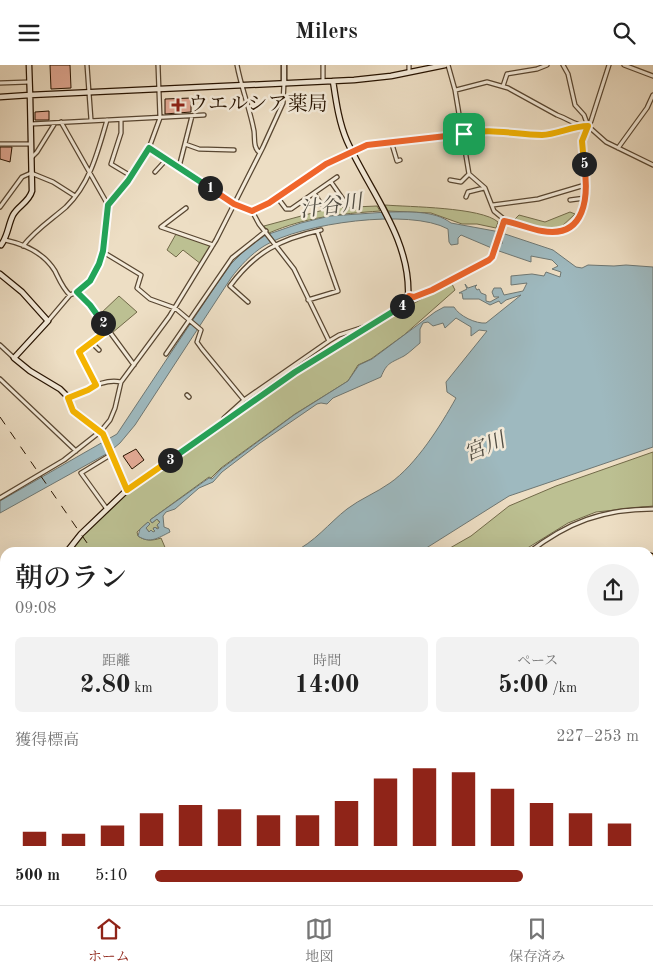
<!DOCTYPE html>
<html lang="ja">
<meta charset="utf-8">
<style>
:root{--surface:#fff;--page:#f2f2f2;--text:#222;--muted:#767676;--line:#e0e0e0;--accent:#8f2418}
body{margin:0;font-family:"Old Standard TT","Noto Serif JP",serif;background:var(--page);color:var(--text);height:100vh;display:flex;flex-direction:column;font-size:19px;white-space:nowrap}
*{box-sizing:border-box;margin:0}
p{font-size:16px;color:var(--muted)}
.icon{flex:none;width:28px;height:28px;fill:none;stroke:currentColor;stroke-width:2;stroke-linecap:round;stroke-linejoin:round}
.map{position:relative;flex:1;overflow:hidden}
.side{position:absolute;left:0px;top:482px;width:654px;height:358px;display:flex;flex-direction:column;background:var(--surface);border-radius:15px 15px 0 0;box-shadow:0 5px 20px #0002}
.side>*{flex:none}
.pin{position:absolute;display:grid;place-items:center;width:42px;height:42px;color:#fff;margin:-21px;border-radius:10px;box-shadow:0 2px 8px #0006}
.km{position:absolute;width:25px;height:25px;margin:-12px;border-radius:50%;background:#222;color:#fff;font-size:14px;line-height:25px;text-align:center}
.round{display:grid;place-items:center;flex:none;width:52px;height:52px;border-radius:26px;background:var(--page)}
.summary{display:flex;align-items:center;justify-content:space-between;height:85px;padding:0 15px}
h1{font-size:28px;font-weight:600;line-height:38px}
.metrics{display:grid;grid-template-columns:repeat(3,1fr);gap:8px;height:85px;padding:5px 15px}
.metrics div{display:grid;align-content:center;border-radius:8px;background:var(--page);text-align:center}
.metrics b{font-size:25px;font-weight:600}
.metrics small{font-size:14px;font-weight:400}
.metrics p{font-size:14px}
.chart{height:140px;padding:10px 15px}
.chart p{display:flex;justify-content:space-between}
.chart svg{width:100%;height:90px;margin-top:5px;stroke:var(--accent);stroke-width:6}
ul{padding:0 15px;list-style:none;font-size:16px}
li{display:grid;grid-template-columns:80px 60px 1fr;align-items:center;height:38px}
li i{height:12px;border-radius:6px;background:var(--accent)}
header{display:flex;justify-content:space-between;align-items:center;height:65px;padding:0 15px;background:var(--surface);font-size:22px;font-weight:600}
.tabs{display:flex;justify-content:space-around;align-items:center;height:70px;border-top:1px solid var(--line);background:var(--surface);font-size:14px;color:var(--muted)}
.tabs a{display:grid;justify-items:center;gap:2px}
.tabs .selected{color:var(--accent)}
.map>svg:first-child{display:block}
</style>
<header><svg class="icon" aria-label="menu" viewBox="0 0 24 24"><path d="M4 6h16M4 12h16M4 18h16"/></svg>Milers<svg class="icon" aria-label="search" viewBox="0 0 24 24"><circle cx="10" cy="10" r="6"/><path d="M15 15l6 6"/></svg></header>
<div class="map">
<svg width="653" height="840" viewBox="0 0 653 840">
<rect width="100%" height="100%" fill="#eddec4"/>
<filter id="stains"><feTurbulence type="fractalNoise" baseFrequency=".004" numOctaves="4"/><feColorMatrix values="0 0 0 0 .2 0 0 0 0 .09 0 0 0 0 .02 0 0 0 .5 -.17"/></filter>
<radialGradient id="worn" r=".72"><stop offset=".6" stop-color="#630" stop-opacity="0"/><stop offset="1" stop-color="#630" stop-opacity=".3"/></radialGradient>
<path fill="#bcc092" stroke="#726a49" d="M385,140C409,142 481,142 498,157L496,163L477,159H462L431,148L388,146Z
M377,141L380,146C339,149 306,152 269,168L264,161L331,143Z
M570,147L575,149L559,164H542L515,154L519,150L545,157Z
M176,169L213,180L201,199L183,185L176,192L167,185Z
M451,217L455,225L404,270L371,294L358,300L348,316L295,349L221,403L211,413L209,412L150,455L152,458L157,454L160,458L157,460L159,463H153L155,466L153,468L151,465L149,467L146,463L150,459L148,457L137,467L138,471C145,476 152,476 161,473L167,487L67,488L107,444L166,397L331,286Z
M119,231L137,247L112,268L99,250Z
M653,387V441L596,447L568,458L521,487H443L471,471L509,441L556,421Z
M72,835H123L124,840H69Z"/>
<path fill="#9eb9bf" stroke="#6e7773" d="M387,147C408,147 434,145 451,158L500,167L494,184L461,170L458,173V179L451,180L449,177L448,164C410,143 301,158 264,181C251,189 240,201 231,213L135,360L120,378L108,388L0,448V436L117,369L214,223L231,199L248,182L266,170L301,158L330,151Z
M505,169L553,185L576,202L582,203L588,200L614,201L626,200L653,202V382L509,431L420,487H293C314,478 329,458 347,444C360,434 376,428 390,418C416,400 441,360 456,333L447,327L446,317L487,266L479,265L471,271V262L456,253L445,263L443,258L433,261L428,257L423,258L420,264V278C415,282 409,288 404,291C391,298 387,297 381,312L333,333L327,339L321,338L317,339L260,378L222,407L213,417L199,423L175,444L166,447L163,451L164,462L169,464L170,467C158,473 150,479 138,471L140,464L148,457L150,459L146,463L149,467L151,465L153,467L155,466L153,464L155,462L157,464L159,463L157,460L160,457L157,454L152,458L150,455L209,413L212,414L221,404L294,350L348,316L359,300L372,294L435,247L444,242H454C459,251 476,259 486,258L521,230L506,235L501,239L499,236L490,240L479,234H463L462,228H459L467,224L465,219L468,223L477,220L475,222L477,225L479,224L481,228L486,230V236L490,237L499,232H494L492,227L494,223H501L504,230L523,226L527,218L511,220V211L532,209L544,211L546,207L560,212L561,207L552,204L558,201L552,195L531,191V197L499,186L500,178L502,179L503,170Z
M5,669V835H53V840H0V677Z"/>
<path fill="#e3aa95" stroke="#271300" d="M50,0H70L71,23L51,24Z
M191,33V47L165,49V34Z
M49,46V55H35V47Z
M0,82H12L10,97L0,94Z
M136,384L144,395L132,404L123,391Z"/>
<g fill="none" stroke-linecap="round" stroke-linejoin="round">
<defs>
<path id="street" d="M87,0L91,55
M237,0C241,22 250,44 254,66C255,74 253,83 260,88
M323,0V16
M563,0L568,9L575,40L584,50L588,61L606,77L653,100
M624,0L653,11
M409,7V0
M0,18L29,17
M503,21L507,9L537,4L547,0
M456,25L487,17L508,23L557,50C569,54 575,61 588,61
M121,55V68L111,99L131,111
M61,57L108,140
M31,59L204,50
M391,76L397,96L400,95
M0,79H30
M185,79L199,84L234,85
M149,83L233,139L252,146L269,137L326,99L367,80L497,65L543,70L576,61
M618,83L647,43L653,30
M32,92L37,87L55,58
M179,102L192,51
M155,107L166,95
M450,115L461,117L469,109
M331,117L345,137
M314,128L321,139
M277,132L286,144H291L337,112
M466,132L468,127L484,123
M570,135L585,133
M493,140L538,134L585,120
M0,142L22,112L31,108L53,117L75,131
M186,143L161,162L213,180
M252,146L259,159L294,204L329,276
M504,157L541,166L557,167L569,163L583,146L585,139V108L582,76L591,56L609,0
M5,175C24,179 44,188 55,206C59,214 63,224 70,230
M23,181C35,165 51,155 66,142C90,119 98,86 107,55
M103,187L141,210L137,223L150,234L175,243L201,265L197,277L202,284L244,335L224,353L221,359
M77,227L90,240L134,300
M409,231L414,232L432,225L489,195L492,192L505,155L494,146L485,123L469,109L455,25L448,0
M308,235L338,226L317,166
M248,237L230,221C255,187 280,174 321,165
M48,256L70,230L77,227L90,215L103,187L108,140L128,116L149,83L160,53L158,0
M91,277L99,285
M0,280L14,293
M166,289L232,193L266,166
M0,314L76,386
M96,320L79,287L108,265
M187,330L189,332
M68,333C86,326 102,313 121,317
M244,335L329,276L339,270L370,260
M0,433L64,395L101,366L110,355L115,343L121,317L169,252L216,175L263,82L283,38L284,18
M107,444L81,408L112,389
M528,488C568,457 603,444 653,444
M649,759L653,761
M280,835L281,840
M305,835V840
M508,835L520,840
M73,840L76,835
M102,840V835
M167,840L171,835"/>
<path id="secondary" d="M284,0V18
M0,32L30,30L29,0
M1,180C8,171 8,160 13,150C18,141 29,137 32,126L30,30L354,15L391,11L445,0
M0,209L22,227L48,256L14,293L30,306L60,324L67,331L73,346L103,369L127,425L81,469L66,488
M127,425L193,380L295,307L402,241L408,234C412,175 370,127 347,76C339,58 336,36 333,16
M0,577L5,571"/>
<path id="primary" d="M649,491L653,492
M417,840L419,835"/>
</defs>
<use href="#street" stroke="#584631" stroke-width="5.5"/>
<use href="#secondary" stroke="#271300" stroke-width="7"/>
<use href="#primary" stroke="#271300" stroke-width="8"/>
<use href="#street" stroke="#f3ead9" stroke-width="3"/>
<use href="#secondary" stroke="#f3ead9" stroke-width="4.5"/>
<use href="#primary" stroke="#e6bf82" stroke-width="5"/>
<path stroke="#271300" stroke-width="1" stroke-dasharray="9 9" stroke-linecap="butt" d="M0,352L94,488
M298,835L299,840"/>
</g>
<g fill="none" stroke-linecap="round" stroke-linejoin="round">
<defs>
<path id="split-1" d="M210,123L234,139L252,146L269,138L326,99L367,80L464,69"/>
<path id="split-2" d="M103,258L90,240L77,227L90,216L99,199L103,186L108,140L128,116L149,83L210,123"/>
<path id="split-3" d="M103,258L108,265L79,287L96,320L88,325L68,333L73,346L103,369L127,425L170,395"/>
<path id="split-4" d="M170,395L295,307L402,241"/>
<path id="split-5" d="M402,241L409,231L414,232L432,225L489,195L492,192L504,156C517,158 529,164 542,166C586,174 589,131 584,99"/>
<path id="split-6" d="M464,69C490,62 515,70 542,70C558,69 572,61 588,61L582,76L584,99"/>
</defs>
<use href="#split-1" stroke="#fff" stroke-width="10"/>
<use href="#split-2" stroke="#fff" stroke-width="10"/>
<use href="#split-3" stroke="#fff" stroke-width="10"/>
<use href="#split-4" stroke="#fff" stroke-width="10"/>
<use href="#split-5" stroke="#fff" stroke-width="10"/>
<use href="#split-6" stroke="#fff" stroke-width="10"/>
<use href="#split-1" stroke="#f0652b" stroke-width="6"/>
<use href="#split-2" stroke="#22a559" stroke-width="6"/>
<use href="#split-3" stroke="#f5b400" stroke-width="6"/>
<use href="#split-4" stroke="#22a559" stroke-width="6"/>
<use href="#split-5" stroke="#f0652b" stroke-width="6"/>
<use href="#split-6" stroke="#f5b400" stroke-width="6"/>
</g>
<path fill="#8f2418" stroke="#f3ead9" stroke-width="2" d="M175.5 32.5h5v5h5v5h-5v5h-5v-5h-5v-5h5z"/>
<g text-anchor="middle" dominant-baseline="central" stroke-width="5" stroke-linejoin="round" paint-order="stroke">
<g font-size="20" fill="#271300" stroke="#f3ead9" text-anchor="start">
<text x="188" y="40">ウエルシア薬局</text>
</g>
<g font-size="21" font-style="italic" fill="#514d43" stroke="#f3ead9">
<text transform="translate(331 142) rotate(-8)">汁谷川</text>
<text transform="translate(485 383) rotate(-22)">宮川</text>
</g>
</g>
<rect width="100%" height="100%" filter="url(#stains)"/>
<rect width="100%" height="100%" fill="url(#worn)"/>
</svg>
<div class="pin" style="left:464px;top:69px;background:#1e9e55"><svg class="icon" aria-label="arrive" viewBox="0 0 24 24"><path d="M6 21V4h12l-3 4 3 4H6"/></svg></div>
<b class="km" style="left:210px;top:123px">1</b>
<b class="km" style="left:103px;top:258px">2</b>
<b class="km" style="left:170px;top:395px">3</b>
<b class="km" style="left:402px;top:241px">4</b>
<b class="km" style="left:584px;top:99px">5</b>
<section class="side">
<div class="summary"><div><h1>朝のラン</h1><p>09:08</p></div><a class="round"><svg class="icon" aria-label="share" viewBox="0 0 24 24"><path d="M12 15V3M7 8l5-5 5 5M5 13v7h14v-7"/></svg></a></div>
<div class="metrics">
<div><p>距離</p><b>2.80<small> km</small></b></div>
<div><p>時間</p><b>14:00</b></div>
<div><p>ペース</p><b>5:00<small> /km</small></b></div>
</div>
<div class="chart"><p><span>獲得標高</span>227–253 m</p>
<svg viewBox="0 0 160 44" preserveAspectRatio="none"><path d="M5 44V37M15 44V38M25 44V34M35 44V28M45 44V24M55 44V26M65 44V29M75 44V29M85 44V22M95 44V11M105 44V6M115 44V8M125 44V16M135 44V23M145 44V28M155 44V33"/></svg>
</div>
<ul>
<li><b>500 m</b>5:10<i style="width:76%"></i></li>
</ul>
</section>
</div>
<nav class="tabs">
<a class="selected"><svg class="icon" aria-label="home" viewBox="0 0 24 24"><path d="M3 11l9-7 9 7M6 9v11h12V9"/></svg>ホーム</a>
<a><svg class="icon" aria-label="map" viewBox="0 0 24 24"><path d="M3 6l6-2 6 2 6-2v14l-6 2-6-2-6 2zM9 4v14M15 6v14"/></svg>地図</a>
<a><svg class="icon" aria-label="saved" viewBox="0 0 24 24"><path d="M7 4h10v16l-5-4-5 4z"/></svg>保存済み</a>
</nav>
